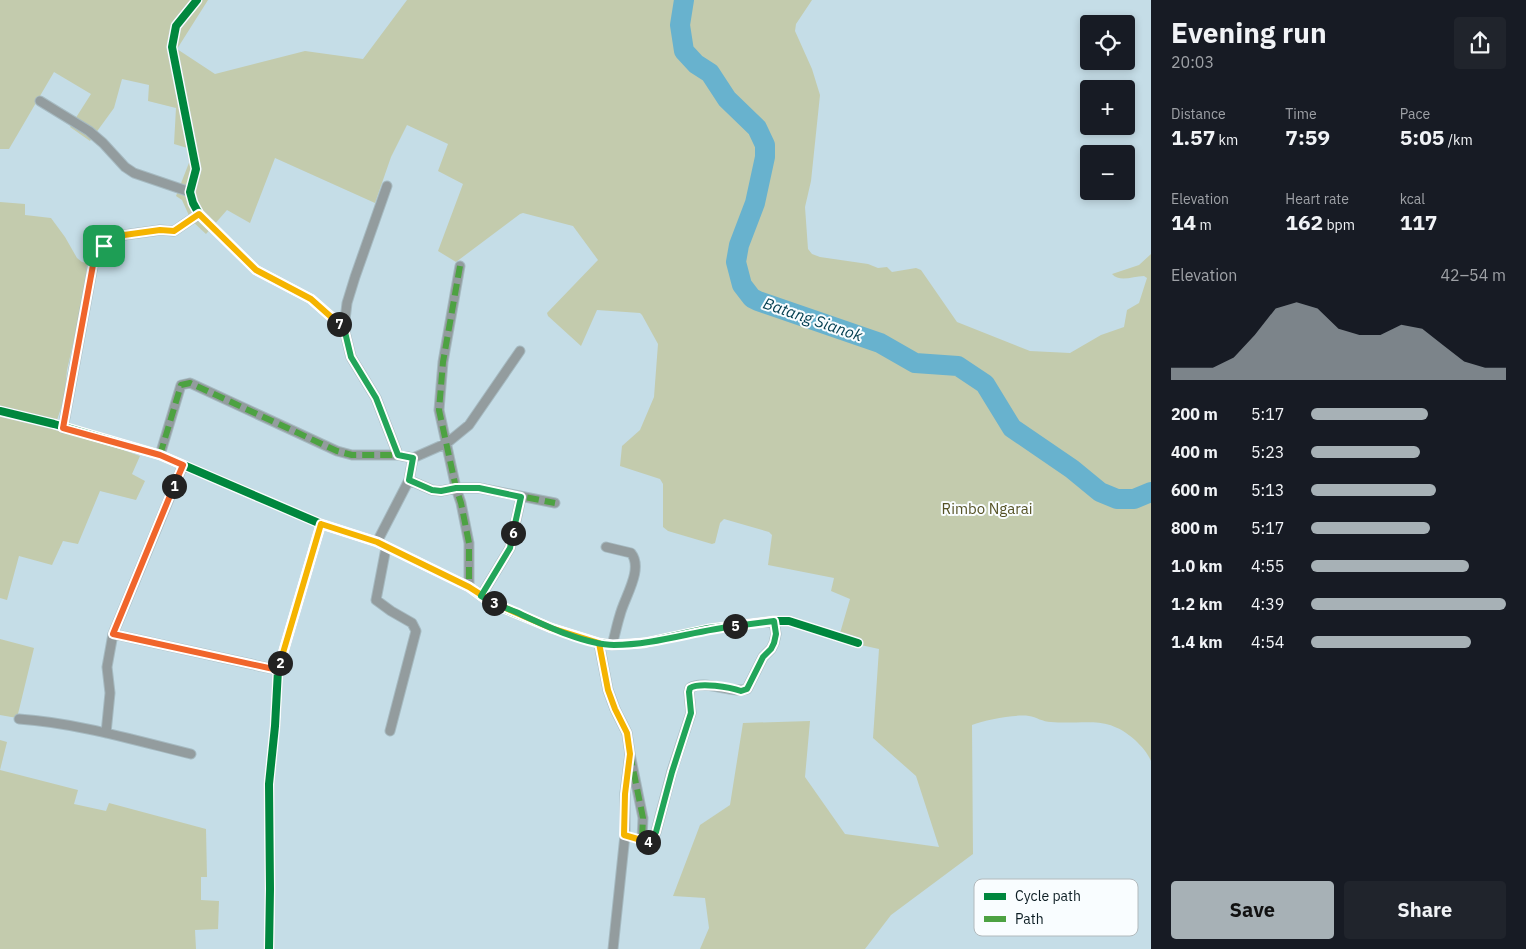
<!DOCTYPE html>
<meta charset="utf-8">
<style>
:root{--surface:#171b24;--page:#20242c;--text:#f1f3f6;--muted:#9ea1a6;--accent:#a7b1b6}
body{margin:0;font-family:"IBM Plex Sans",sans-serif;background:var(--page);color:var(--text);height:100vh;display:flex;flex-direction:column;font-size:19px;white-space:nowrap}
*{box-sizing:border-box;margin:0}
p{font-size:16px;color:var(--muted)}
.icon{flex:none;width:28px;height:28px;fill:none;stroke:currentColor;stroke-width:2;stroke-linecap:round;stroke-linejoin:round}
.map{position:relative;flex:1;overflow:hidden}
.sheet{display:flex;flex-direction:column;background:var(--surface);width:375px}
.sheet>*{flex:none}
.buttons{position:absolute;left:1080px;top:15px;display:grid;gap:10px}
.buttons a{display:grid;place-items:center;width:55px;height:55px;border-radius:5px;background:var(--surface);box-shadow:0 2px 8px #0003;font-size:25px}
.pin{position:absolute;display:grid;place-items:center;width:42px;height:42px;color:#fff;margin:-21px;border-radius:10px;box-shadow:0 2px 8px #0006}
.km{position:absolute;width:25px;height:25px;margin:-12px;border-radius:50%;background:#222;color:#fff;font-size:14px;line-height:25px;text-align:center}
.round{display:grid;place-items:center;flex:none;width:52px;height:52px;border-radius:5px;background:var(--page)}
.headline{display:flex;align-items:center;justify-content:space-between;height:85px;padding:0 20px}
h1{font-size:28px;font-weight:700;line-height:38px}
.stats{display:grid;grid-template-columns:repeat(3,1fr);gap:8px;height:85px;padding:5px 20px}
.stats div{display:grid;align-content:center}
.stats b{font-size:21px;font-weight:700}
.stats small{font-size:14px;font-weight:400}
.stats p{font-size:14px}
.chart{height:140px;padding:10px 20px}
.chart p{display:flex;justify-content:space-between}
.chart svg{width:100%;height:90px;margin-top:5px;fill:var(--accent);opacity:.7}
.button{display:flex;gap:10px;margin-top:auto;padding:10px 20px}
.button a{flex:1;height:58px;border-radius:5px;background:var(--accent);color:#111;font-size:20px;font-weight:700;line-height:58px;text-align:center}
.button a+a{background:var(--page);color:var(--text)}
ul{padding:0 20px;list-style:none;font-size:16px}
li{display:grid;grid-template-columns:80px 60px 1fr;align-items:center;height:38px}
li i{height:12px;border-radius:6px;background:var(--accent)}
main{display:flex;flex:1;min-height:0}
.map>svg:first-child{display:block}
</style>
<main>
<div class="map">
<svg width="1151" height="949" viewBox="0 0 1151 949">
<rect width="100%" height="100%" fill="#c5dde7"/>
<path fill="#c3cbad" d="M0,0H208L177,49L215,74L305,51L363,59L407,0H812L796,24L795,31L812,69L820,95L811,181L805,207L808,249L812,254L820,257L868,264L878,268L887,267L892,272L916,268L921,270L957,322L1030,351L1070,353L1101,335L1124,327L1127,310L1139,303L1147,278L1144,276C1133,276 1120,283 1112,274L1139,265L1151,254V761C1147,752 1142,747 1135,740C1107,714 1084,725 1051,722C1043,722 1036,717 1029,716C1015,714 985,720 972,725L973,854L891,915L865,949H700L709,928L705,898L673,896L700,825L730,805L743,723L810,721L805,777L845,834L939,847L916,776L873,738L879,649L838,640L850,599L831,591L834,578L768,565L772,535L769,532L724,519L720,523L715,543L712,544L668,531L663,527V484L660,479L620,466L622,446L640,430L654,397L658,344L642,315L640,313L597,310L581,346L548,316L547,313L598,260L573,226L523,213L520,214L456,262L438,251L463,184L438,171L448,144L407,125L391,157L375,203L275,158L250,223L227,210L206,234L191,220L182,200L176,196L194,150L174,144L176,108L148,101L149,85L122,79L114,108L90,141L70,127L91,94L54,72L9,149H0Z
M0,202L25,204V215L51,218L65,237L77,258L82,262L87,263L84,295L67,370L64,399L55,426L140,456L132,474L145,481L136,500L100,491L78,544L63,541L52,565L19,556L7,600L0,598Z
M0,639L34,648L17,718L0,715Z
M0,740L7,742L0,770L78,790L74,804L106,811L109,803L206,829L207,877H201V900L219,901L218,929L195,930L196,949H0Z"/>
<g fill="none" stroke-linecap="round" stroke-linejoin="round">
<path stroke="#68b2ce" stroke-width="20" d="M684,0L680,25L684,51L696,64L710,73L727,99L757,128L765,145V157L755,203L739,245L736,262L742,285L752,298L758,301L880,343L915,363L958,366L985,384L1012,428L1072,469L1100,492L1117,499H1134L1151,492"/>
<defs>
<path id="street" d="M197,0L176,26L172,47L196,169L190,192L193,203L199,214L256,270L311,299L344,328
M40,101L89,131L103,143L125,167L134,173L190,192
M460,266L443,362L439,410L456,488L461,503L469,543V587
M0,411L54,424L160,455L321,524L377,542L469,587L491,603L551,628L599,643L612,645L644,643L708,629L774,621H789L858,643
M63,428L93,265L97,256L104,246L113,239L124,235L160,230L174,231L199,214
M160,455L181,385L190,383L337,451L352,455H398
M413,458L447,443L469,425L520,351
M409,480L432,490L441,491L456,488H479L555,503
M377,542L409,480L413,458L398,455L376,398L351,357L344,328L347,303L355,277L387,186
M606,547L631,553C644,569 624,598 620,615C617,624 615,635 612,645
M386,548L376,600L391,611L412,623L416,631L390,731
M481,596L510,548L521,497
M113,634L278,670
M599,643L608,690L615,709L627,733L630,754L625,793V835L613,949
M19,719C77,723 134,740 191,754
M106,733L110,693L107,667L113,634L183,465
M630,754L643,818L642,839L643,841L651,842L656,832L672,771L691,713L689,692L690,688C705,679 731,694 747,689L763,657L771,649L774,643L776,634L774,621
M269,949L270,889L269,784L275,726L278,670L321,524"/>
</defs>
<use href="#street" stroke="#a6bac1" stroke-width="11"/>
<use href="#street" stroke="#939c9e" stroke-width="9"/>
<path stroke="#4da242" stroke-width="6" stroke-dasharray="12 6" stroke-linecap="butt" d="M460,266L443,362L439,410L456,488L461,503L469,543V587
M160,455L181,385L190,383L337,451L352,455H398
M456,488H479L555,503
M481,596L510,548L521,497
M113,634L278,670
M630,754L643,818L642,839L643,841L651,842L656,832L672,771L691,713L689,692L690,688C705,679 731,694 747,689L763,657L771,649L774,643L776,634L774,621
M625,835L642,839"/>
<defs>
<path id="cycleway" d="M197,0L176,26L172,47L196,169L190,192L193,203L199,214L256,270L311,299L344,328
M0,411L54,424L160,455L321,524L377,542L469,587L491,603L551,628L599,643L612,645L644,643L708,629L774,621H789L858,643
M269,949L270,889L269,784L275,726L278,670L321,524"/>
</defs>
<use href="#cycleway" stroke="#f9fdff" stroke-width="11"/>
<use href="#cycleway" stroke="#00873e" stroke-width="8"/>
</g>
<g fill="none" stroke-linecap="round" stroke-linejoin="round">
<defs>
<path id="split-1" d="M104,246L97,256L93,265L63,428L160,455L183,465L174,486"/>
<path id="split-2" d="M174,486L113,634L278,670L280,663"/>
<path id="split-3" d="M280,663L321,524L377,542L469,587L494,603"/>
<path id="split-4" d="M494,603L551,628L599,643L608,690L615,709L627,733L630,754L625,794L624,835L648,842"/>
<path id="split-5" d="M648,842H650L656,832L672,772L691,713L689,692L690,688C700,682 730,687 741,691L747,689L763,657L771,649L774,643L776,634L774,621L735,626"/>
<path id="split-6" d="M513,533L510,548L481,596C492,603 504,607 516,612C542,624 585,645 614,645C654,645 694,631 735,626"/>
<path id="split-7" d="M339,324L344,328L351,357L376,398L398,455L413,458L409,480L432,490L441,491L456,488H479L521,497L513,533"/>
<path id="split-8" d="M104,246L113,239L124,235L160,230L174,231L199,214L256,270L311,299L339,324"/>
</defs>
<use href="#split-1" stroke="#fff" stroke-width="10"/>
<use href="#split-2" stroke="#fff" stroke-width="10"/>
<use href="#split-3" stroke="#fff" stroke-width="10"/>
<use href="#split-4" stroke="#fff" stroke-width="10"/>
<use href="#split-5" stroke="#fff" stroke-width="10"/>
<use href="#split-6" stroke="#fff" stroke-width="10"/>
<use href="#split-7" stroke="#fff" stroke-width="10"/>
<use href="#split-8" stroke="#fff" stroke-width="10"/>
<use href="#split-1" stroke="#f0652b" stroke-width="6"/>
<use href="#split-2" stroke="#f0652b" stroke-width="6"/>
<use href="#split-3" stroke="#f5b400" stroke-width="6"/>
<use href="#split-4" stroke="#f5b400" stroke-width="6"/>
<use href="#split-5" stroke="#22a559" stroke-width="6"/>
<use href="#split-6" stroke="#22a559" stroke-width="6"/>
<use href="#split-7" stroke="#22a559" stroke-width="6"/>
<use href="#split-8" stroke="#f5b400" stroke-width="6"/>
</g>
<g text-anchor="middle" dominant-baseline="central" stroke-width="4" stroke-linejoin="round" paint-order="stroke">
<g font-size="15" fill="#555226" stroke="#f9fdff">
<text x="987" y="508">Rimbo Ngarai</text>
</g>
<g font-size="16" font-style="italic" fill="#003c4e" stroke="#f9fdff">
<text transform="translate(813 319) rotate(19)">Batang Sianok</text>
</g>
</g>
<rect x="974" y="879" width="164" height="57" rx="8" fill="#f9fdff" stroke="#b2babd" stroke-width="1"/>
<rect x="984" y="893" width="22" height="7" fill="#00873e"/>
<rect x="984" y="916" width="22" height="6" fill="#4da242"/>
<g font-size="14" fill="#0c1d23">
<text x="1015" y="901">Cycle path</text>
<text x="1015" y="924">Path</text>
</g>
</svg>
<div class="buttons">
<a><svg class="icon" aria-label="locate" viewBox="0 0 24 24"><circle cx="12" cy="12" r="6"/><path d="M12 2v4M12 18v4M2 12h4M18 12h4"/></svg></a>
<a>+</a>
<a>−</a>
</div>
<div class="pin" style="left:104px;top:246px;background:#1e9e55"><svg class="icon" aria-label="arrive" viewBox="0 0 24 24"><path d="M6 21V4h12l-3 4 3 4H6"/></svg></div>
<b class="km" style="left:174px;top:486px">1</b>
<b class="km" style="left:280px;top:663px">2</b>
<b class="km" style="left:494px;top:603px">3</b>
<b class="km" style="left:648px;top:842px">4</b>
<b class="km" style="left:735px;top:626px">5</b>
<b class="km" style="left:513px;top:533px">6</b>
<b class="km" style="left:339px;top:324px">7</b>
</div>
<section class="sheet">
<div class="headline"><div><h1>Evening run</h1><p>20:03</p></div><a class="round"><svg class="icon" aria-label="share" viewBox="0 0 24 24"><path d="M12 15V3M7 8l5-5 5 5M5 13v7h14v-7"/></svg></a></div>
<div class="stats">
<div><p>Distance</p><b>1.57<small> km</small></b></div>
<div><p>Time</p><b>7:59</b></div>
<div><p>Pace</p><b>5:05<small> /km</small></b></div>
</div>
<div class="stats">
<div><p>Elevation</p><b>14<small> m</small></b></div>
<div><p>Heart rate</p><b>162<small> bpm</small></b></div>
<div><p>kcal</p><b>117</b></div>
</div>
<div class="chart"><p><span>Elevation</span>42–54 m</p>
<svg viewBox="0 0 160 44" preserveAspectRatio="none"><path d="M0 44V38L10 38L20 38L30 33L40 22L50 9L60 6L70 9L80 19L90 22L100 22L110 17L120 19L130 27L140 35L150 38L160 38V44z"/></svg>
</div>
<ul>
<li><b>200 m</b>5:17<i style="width:60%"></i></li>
<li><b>400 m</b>5:23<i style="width:56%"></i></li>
<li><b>600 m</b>5:13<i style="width:64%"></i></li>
<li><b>800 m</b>5:17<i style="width:61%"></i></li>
<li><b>1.0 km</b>4:55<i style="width:81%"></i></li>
<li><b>1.2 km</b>4:39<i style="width:100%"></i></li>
<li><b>1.4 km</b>4:54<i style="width:82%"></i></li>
</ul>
<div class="button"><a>Save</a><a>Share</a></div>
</section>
</main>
